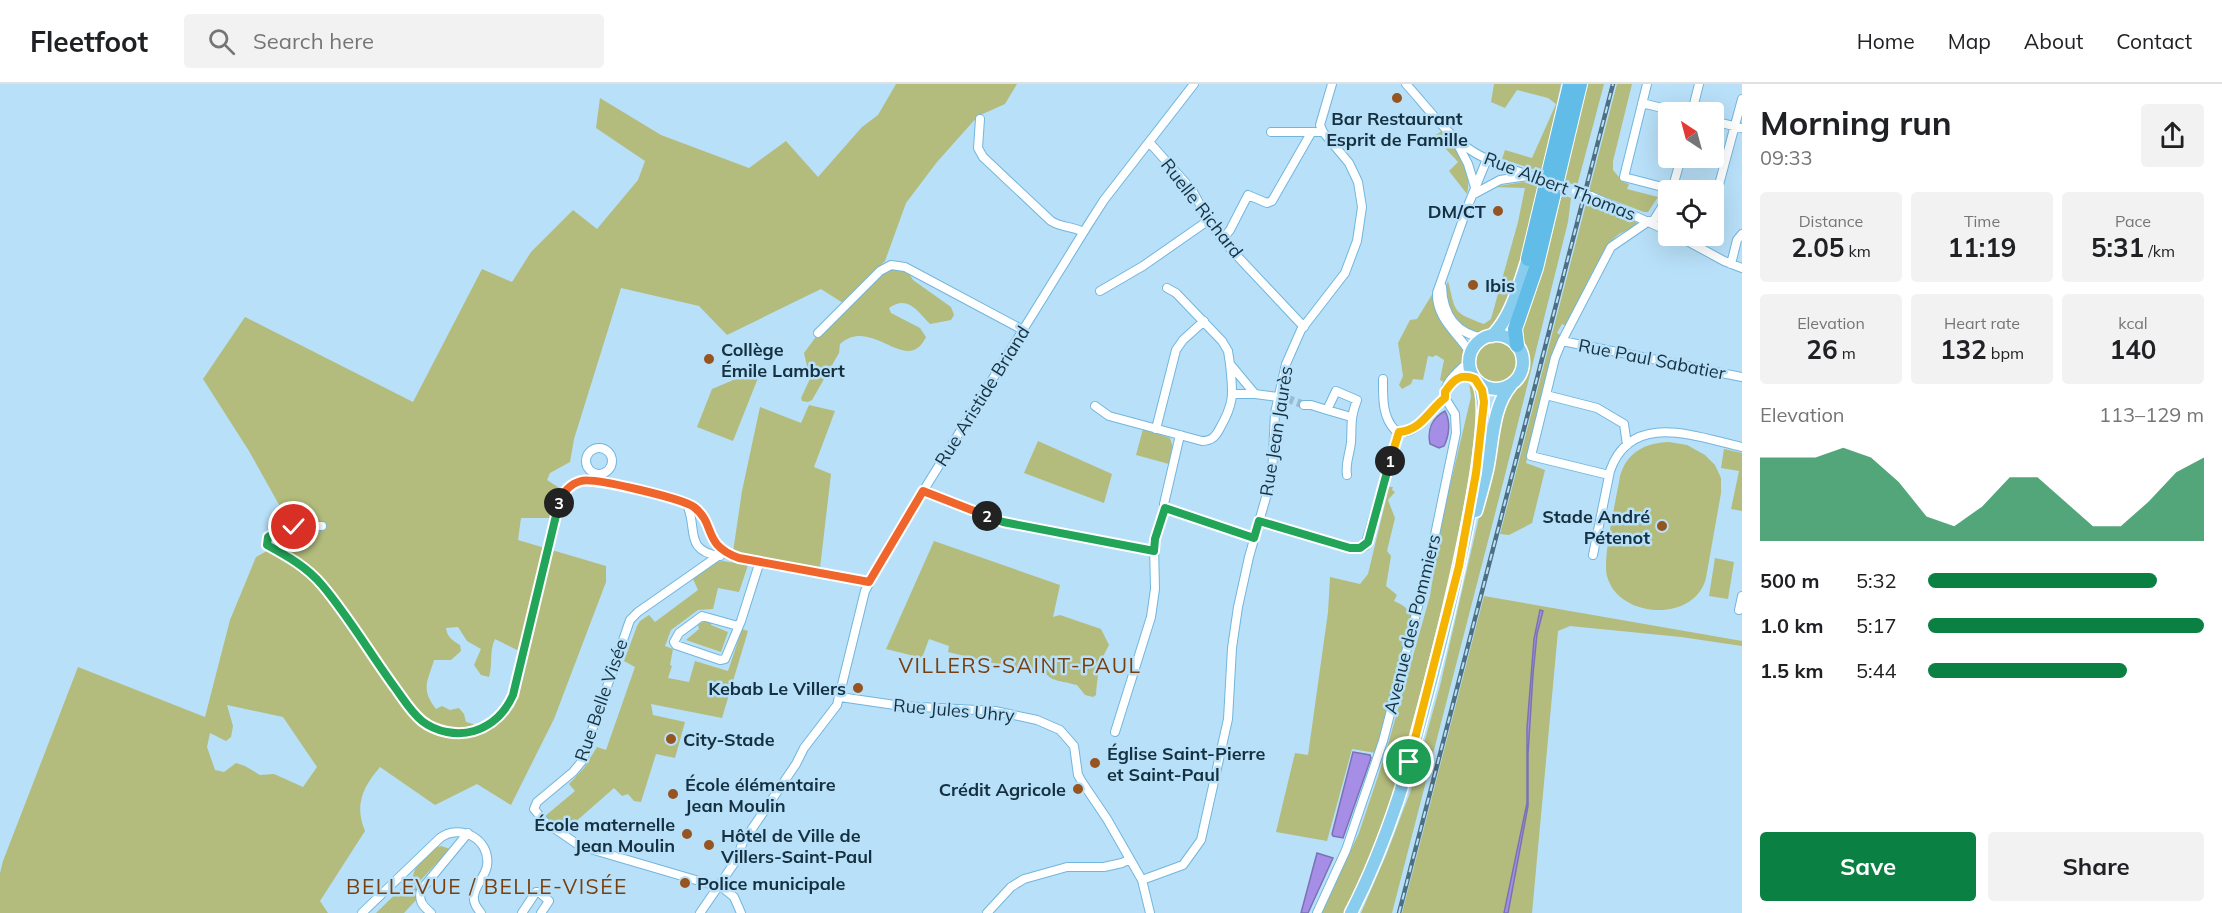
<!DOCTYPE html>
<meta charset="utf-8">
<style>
:root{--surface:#fff;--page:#f2f2f2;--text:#202124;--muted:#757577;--line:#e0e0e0;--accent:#0b8043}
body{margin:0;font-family:Mulish,sans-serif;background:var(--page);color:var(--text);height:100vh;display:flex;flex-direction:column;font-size:22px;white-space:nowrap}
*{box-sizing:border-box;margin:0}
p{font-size:20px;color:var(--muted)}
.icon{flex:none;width:33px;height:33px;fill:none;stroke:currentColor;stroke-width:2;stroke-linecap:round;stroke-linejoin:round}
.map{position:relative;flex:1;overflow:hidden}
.drawer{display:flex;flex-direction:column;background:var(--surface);width:480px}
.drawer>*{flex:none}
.needle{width:39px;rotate:324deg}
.tools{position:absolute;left:1658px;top:18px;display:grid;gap:12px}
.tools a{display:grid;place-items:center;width:66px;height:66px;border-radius:6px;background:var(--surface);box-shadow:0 6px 24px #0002;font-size:30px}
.pin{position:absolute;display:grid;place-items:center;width:51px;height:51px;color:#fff;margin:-26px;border:3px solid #fff;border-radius:50%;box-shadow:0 2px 6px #0007}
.km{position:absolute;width:30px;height:30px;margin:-15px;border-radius:50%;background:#222;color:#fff;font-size:16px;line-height:30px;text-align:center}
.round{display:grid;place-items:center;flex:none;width:63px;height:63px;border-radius:6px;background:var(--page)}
.headline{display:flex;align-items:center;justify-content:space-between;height:102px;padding:0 18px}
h1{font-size:33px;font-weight:700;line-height:45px}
.figures{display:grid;grid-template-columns:repeat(3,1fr);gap:9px;height:102px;padding:6px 18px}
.figures div{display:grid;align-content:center;border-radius:6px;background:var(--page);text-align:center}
.figures b{font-size:26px;font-weight:700}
.figures small{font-size:16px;font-weight:400}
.figures p{font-size:16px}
.chart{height:168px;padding:12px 18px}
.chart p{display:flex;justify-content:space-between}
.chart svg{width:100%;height:108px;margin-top:6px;fill:var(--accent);opacity:.7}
.cta{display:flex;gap:12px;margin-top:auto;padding:12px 18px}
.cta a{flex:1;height:69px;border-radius:6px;background:var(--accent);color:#fff;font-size:24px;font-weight:700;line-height:69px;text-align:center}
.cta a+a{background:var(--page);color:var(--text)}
ul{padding:0 18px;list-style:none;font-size:20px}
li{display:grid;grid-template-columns:96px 72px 1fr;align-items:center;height:45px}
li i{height:15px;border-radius:8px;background:var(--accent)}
header{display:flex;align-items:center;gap:36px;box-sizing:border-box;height:84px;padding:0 30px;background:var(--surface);border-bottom:2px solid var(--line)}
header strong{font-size:28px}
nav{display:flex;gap:33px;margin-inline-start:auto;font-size:21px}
.search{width:420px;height:54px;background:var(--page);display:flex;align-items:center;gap:15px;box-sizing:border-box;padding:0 21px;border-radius:6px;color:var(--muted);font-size:22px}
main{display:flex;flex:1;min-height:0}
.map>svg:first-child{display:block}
</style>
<header>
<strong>Fleetfoot</strong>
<div class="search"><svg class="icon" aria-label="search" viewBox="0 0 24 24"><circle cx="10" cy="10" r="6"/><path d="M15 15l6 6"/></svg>Search here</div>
<nav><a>Home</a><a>Map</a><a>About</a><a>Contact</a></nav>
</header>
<main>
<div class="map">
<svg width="1742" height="829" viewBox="0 0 1742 829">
<rect width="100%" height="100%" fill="#b8e0f8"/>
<path fill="#b3bc7c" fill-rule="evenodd" d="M896,0H1017L1005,20L978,32L937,78L906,119L885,177L843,219L821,205L727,251L699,222L621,204L574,355L570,378L550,389L547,396L561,405L551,434H521L518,456L606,482V498L554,635L511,721L477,700L435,721L380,683C363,703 354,721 365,747L320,817L328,829H0V789L3,777L78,583L205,633L230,536L256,473L296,451L249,367L203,295L245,233L413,318L482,185L512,198L531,168L573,126L597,145L638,96L645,77L596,44L600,14L661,51L749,84L786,57L818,93L862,43L878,31ZM458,543L467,557L481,565L474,581L481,591L489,593C493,580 489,567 495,555L523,569L503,628L476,646L473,640L466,638L464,630L459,624L450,626L442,622L436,625C420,604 428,597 434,576H451L461,567L460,561C452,556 447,553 446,544ZM227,621L283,633L317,683L303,703L274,690L260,691L245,682L236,679L224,688L215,686L207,663L210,649L226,657L231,653L233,642Z
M1494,0H1561L1542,88L1502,75L1505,66L1532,74L1556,20L1548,14L1517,6L1505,24L1491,18Z
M1588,0H1604L1577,102L1564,97Z
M1617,0H1632L1613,77V86L1623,98L1629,100L1627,105L1658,113L1648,128H1644L1589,107Z
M1442,47C1457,65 1473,85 1467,110L1449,87L1458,78L1434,52Z
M1523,98L1540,101L1514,209L1505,231L1490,247L1473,250C1467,246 1458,241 1453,235C1446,225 1443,208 1448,197C1456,229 1452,228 1484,240L1491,235L1518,138L1525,104L1493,103Z
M1564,111L1571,114L1568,138L1505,391L1392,829H1361L1387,769L1411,706L1440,602L1483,416L1496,371L1497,353L1507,310L1523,296L1528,287V270L1519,247L1543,188L1561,114Z
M1587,116L1636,138L1638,141L1619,150L1607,161L1566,242L1562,240L1557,249L1561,251L1554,267L1526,379L1545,386L1532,439L1509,451L1500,450Z
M905,183L913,196L951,223L954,231L951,236L930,240C919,229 908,210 889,224L891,229L920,244L926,253C907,293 872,231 840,260L839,269L812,316L808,318L802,317L801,314L810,295L804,269L823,243L884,184Z
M1433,209C1434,232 1449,247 1463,263V277L1444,298L1440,296L1444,276L1436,271L1433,273L1428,272L1423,296L1413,295L1411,300L1402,305L1399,301L1403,292L1398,259L1410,236L1417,235Z
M1476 278a20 20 0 1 1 40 0a20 20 0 1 1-40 0Z
M753,281L762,284L733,357L697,343L712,305L750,289Z
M1469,297L1478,307V347L1455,467V475L1404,682L1382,749L1347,829H1321L1359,749L1385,671L1430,512L1443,431L1471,313Z
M809,321L835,327L814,383L831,390L820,484L733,468L742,407L760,323L801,339Z
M1143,345L1170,354L1173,364L1169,380L1136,371Z
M1038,357L1112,390L1104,419L1024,389Z
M1669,358L1687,361L1705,371L1715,381L1721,394V409L1706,494C1695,539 1618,535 1607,492C1602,474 1617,413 1620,392C1627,368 1645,359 1669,358Z
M1724,365L1742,369V427L1731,425L1739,387L1721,384Z
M1389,403H1393L1392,406L1395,408L1388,416L1395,434L1387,467L1391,472L1386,502L1397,511L1394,517C1403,521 1410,525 1412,534L1376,669L1352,665L1327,757L1276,748L1295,669L1308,671L1328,528L1330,493L1360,500L1368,490Z
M934,457L1060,501L1053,533L1060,531L1101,545L1109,561C1100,576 1097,593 1096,611L1093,613L1085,611L1077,601C1057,595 1042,599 1043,573L1038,590L948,568L949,562L929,555L922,574L886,565Z
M1715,474L1734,478L1728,515L1709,512Z
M723,477L748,481L739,508L718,504L713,525L698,526L671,546L665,562L673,565L670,581L672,582L668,594L689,598L695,577L728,587L742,545L748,547L722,634L651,620L653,631L685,638L675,674L656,670L641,718L634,717L628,710L622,712L614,704L573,740L577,745L566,750L544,733L575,707L569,700L584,684L597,663L606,666L635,583L624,577L637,542L640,537L649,531L655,538L698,506L693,495L716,478Z
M1484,512L1742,557V562L1681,553L1570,542L1558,547L1532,829H1402Z
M706,536H712L711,541L728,548L721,568L686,556L699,545L698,541Z
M441,762L450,765L419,798L421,800L417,809V815L404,829H376L413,793C415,779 428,765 441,762Z"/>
<path fill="#a68ee6" stroke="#7a72b4" stroke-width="1.5" d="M1445,327C1451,338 1449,352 1444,362L1439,364L1430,360C1427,346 1432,334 1445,327Z
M1540,526L1543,527L1537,550L1533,590L1528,670V722L1508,829H1504L1527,719V644L1534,555Z
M1353,668L1370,671L1371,674L1343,754L1333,752L1332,750Z
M1317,769L1333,774L1308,829H1301Z"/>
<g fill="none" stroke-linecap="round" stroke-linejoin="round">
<path stroke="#97bdd3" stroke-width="8" stroke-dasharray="8 4" stroke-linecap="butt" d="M1286,314L1304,321"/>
<defs>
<path id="minor" d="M1406,0C1427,23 1446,50 1472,67C1489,78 1509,84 1528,91
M1647,0L1624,93L1674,106
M1642,19L1678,28
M1692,28L1699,0
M980,35L978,64L983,73L1051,137C1062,144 1073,142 1083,148
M1713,37L1742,44
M1271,48H1323
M1456,57L1468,80L1475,103
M1149,58L1192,106L1211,141L1225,159L1304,243
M1672,106L1681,74
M1474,110L1500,96L1527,92
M1591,112L1668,147
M1713,114L1717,108L1742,15
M1652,139L1668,113
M1678,152L1724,177L1742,184
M1222,156L1230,146L1248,111L1267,119L1272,117L1311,49
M1731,180L1737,156L1742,150
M1442,203C1443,231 1456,250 1484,254
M1167,204L1176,209L1222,257L1228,267L1230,280L1255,310L1286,314
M1100,207L1143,182L1209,136
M818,249L880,187L891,181L905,183L1023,246
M1562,257L1742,293
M1471,270C1459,250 1436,235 1437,209L1467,124L1487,75
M1383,295C1383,313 1382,333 1395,346C1417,356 1431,324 1445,314C1443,297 1460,287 1470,276
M1451,300L1461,293L1475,295
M1233,310H1255
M1546,311L1597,324L1624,340L1627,361
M1304,321H1311L1327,326
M1095,322L1109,332L1202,357C1212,357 1216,352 1220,344C1235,318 1233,309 1230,280
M1156,345L1176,266L1183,256L1204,237
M586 377a13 13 0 1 1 26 0a13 13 0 1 1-26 0Z
M1347,391C1345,379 1350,370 1351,358C1352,341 1350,334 1357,316L1336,307L1327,326L1351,333
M1609,391L1531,372L1555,274L1562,257L1611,163L1649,137
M923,407L1003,438L1154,467
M686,419C699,442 682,467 720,472
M1165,424L1254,454
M1259,437L1350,464L1357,465L1365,462L1399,348
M322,442C303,442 284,441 268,453L267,461L295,477L321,499L416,632C443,657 487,654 507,622C518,605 521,581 525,561C537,514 547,466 559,419C565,402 578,394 596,396C615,400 682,413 695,423C718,442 702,460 739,474
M1593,471L1610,387C1631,326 1696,353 1742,363
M718,472L638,528L630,536L589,655L583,676L573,688L537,718L534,725L545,738L580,762L723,804L734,813L741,829
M734,473L869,498
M1739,526L1742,512
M738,542L702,532L679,549L674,558L676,561L720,576L725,575L741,537L760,477
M840,613L902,622L995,627L1037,636L1060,646L1074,662L1078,691L1082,698L1107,735L1142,796L1150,829
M1115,648L1151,533L1155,505L1154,461L1165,424L1164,420L1180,351
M1142,796L1183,781L1201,756L1228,635L1232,564L1238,523L1249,473L1272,392L1275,329L1286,280L1301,246L1345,189L1357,157L1362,123L1358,98L1349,79L1323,48L1320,41L1332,0
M362,829L440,754C460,739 491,755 487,782C485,793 475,801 474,812C473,819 477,824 481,829
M431,829C423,822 418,817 421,806L468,749
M522,829L536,808H539L549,817L541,829
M700,829L735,778L743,758L796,680L804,664L837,621L865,507L891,459L1088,141L1104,116L1194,0
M987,829L1011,803L1024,795L1067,783H1104L1122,779L1130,775
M1317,829L1346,766L1383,657L1429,480L1456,349L1455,330L1445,314"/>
<path id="primary" d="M1469 278a27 27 0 1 1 54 0a27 27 0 1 1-54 0Z
M1492,252C1512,232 1519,201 1528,175
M1476,427C1480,413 1484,399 1487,386C1493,358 1492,323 1511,301
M1351,829C1370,792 1385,754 1398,715C1417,656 1504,340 1478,298"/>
<path id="trunk" d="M1528,175L1570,0
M1517,261L1515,245L1536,184L1580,0"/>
</defs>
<use href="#minor" stroke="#71b6de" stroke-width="10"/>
<use href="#primary" stroke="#fff" stroke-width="15"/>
<use href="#trunk" stroke="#fff" stroke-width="16"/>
<use href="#minor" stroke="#fff" stroke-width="8"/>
<use href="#primary" stroke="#89cdee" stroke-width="12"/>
<use href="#trunk" stroke="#62bce8" stroke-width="14"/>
<defs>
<path id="rail" d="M1399,829L1613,0"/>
</defs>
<use href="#rail" stroke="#4e6e81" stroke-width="4.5"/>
<use href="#rail" stroke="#b8e0f8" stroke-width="2" stroke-dasharray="7" stroke-linecap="butt"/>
<defs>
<path id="minor-bridge" d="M1528,91L1563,103
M1576,107L1591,112"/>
</defs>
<use href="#minor-bridge" stroke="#71b6de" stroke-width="10" stroke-linecap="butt"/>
<use href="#minor-bridge" stroke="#fff" stroke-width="8"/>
</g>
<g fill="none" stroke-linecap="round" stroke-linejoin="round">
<defs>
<path id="split-1" d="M1390,377L1399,348C1422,346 1429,326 1445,314V308C1453,296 1460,289 1475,295L1482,306L1484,318L1476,389L1459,482L1409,678"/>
<path id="split-2" d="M987,432L1003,438L1154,467L1155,455L1165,424L1254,454L1259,437L1350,464H1360L1368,458L1390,377"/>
<path id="split-3" d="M559,419C563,408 570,400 581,397C594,393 683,415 694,423C717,441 701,460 739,474L869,498L923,407L987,432"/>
<path id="split-4" d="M294,443L271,451L268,453L267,461C287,472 307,483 322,501C349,533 371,571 396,605C404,616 411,628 422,637C436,648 457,652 474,647C493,641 505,629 513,611L559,419"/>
</defs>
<use href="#split-1" stroke="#fff" stroke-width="12"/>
<use href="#split-2" stroke="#fff" stroke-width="12"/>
<use href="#split-3" stroke="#fff" stroke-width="12"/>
<use href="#split-4" stroke="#fff" stroke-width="12"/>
<use href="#split-1" stroke="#f5b400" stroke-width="8"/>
<use href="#split-2" stroke="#22a559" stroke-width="8"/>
<use href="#split-3" stroke="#f0652b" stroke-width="8"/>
<use href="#split-4" stroke="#22a559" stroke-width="8"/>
</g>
<g fill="#965421" stroke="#b8e0f8" stroke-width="2">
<circle cx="1397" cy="14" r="6"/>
<circle cx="1498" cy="127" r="6"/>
<circle cx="1473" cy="201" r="6"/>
<circle cx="709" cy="275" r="6"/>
<circle cx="1662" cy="442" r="6"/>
<circle cx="858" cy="604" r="6"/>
<circle cx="671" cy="655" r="6"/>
<circle cx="1095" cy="679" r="6"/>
<circle cx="1078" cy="705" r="6"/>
<circle cx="673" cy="710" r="6"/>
<circle cx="687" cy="750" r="6"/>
<circle cx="709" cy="761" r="6"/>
<circle cx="685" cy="799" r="6"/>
</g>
<g text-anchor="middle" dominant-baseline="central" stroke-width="5" stroke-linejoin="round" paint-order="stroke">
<g font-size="18" font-weight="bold" fill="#153141" stroke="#b8e0f8" text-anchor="start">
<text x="1397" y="34" text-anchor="middle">Bar Restaurant<tspan x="1397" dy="21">Esprit de Famille</tspan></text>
<text x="1486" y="127" text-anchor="end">DM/CT</text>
<text x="1485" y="201">Ibis</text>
<text x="721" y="265">Collège<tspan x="721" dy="21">Émile Lambert</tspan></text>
<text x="1650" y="432" text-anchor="end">Stade André<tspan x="1650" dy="21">Pétenot</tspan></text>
<text x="846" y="604" text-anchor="end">Kebab Le Villers</text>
<text x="683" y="655">City-Stade</text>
<text x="1107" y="669">Église Saint-Pierre<tspan x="1107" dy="21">et Saint-Paul</tspan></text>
<text x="685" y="700">École élémentaire<tspan x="685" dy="21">Jean Moulin</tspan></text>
<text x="1066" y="705" text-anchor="end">Crédit Agricole</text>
<text x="675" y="740" text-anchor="end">École maternelle<tspan x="675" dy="21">Jean Moulin</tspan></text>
<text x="721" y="751">Hôtel de Ville de<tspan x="721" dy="21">Villers-Saint-Paul</tspan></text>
<text x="697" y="799">Police municipale</text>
</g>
<g font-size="18" fill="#153141" stroke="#b8e0f8">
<text transform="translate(1560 102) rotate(21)">Rue Albert Thomas</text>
<text transform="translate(1202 124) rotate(52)">Ruelle Richard</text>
<text transform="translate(1652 275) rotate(11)">Rue Paul Sabatier</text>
<text transform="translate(982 312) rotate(-58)">Rue Aristide Briand</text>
<text transform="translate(1276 347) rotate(-81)">Rue Jean Jaurès</text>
<text transform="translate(1412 540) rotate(-76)">Avenue des Pommiers</text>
<text transform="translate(601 616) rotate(-71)">Rue Belle Visée</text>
<text transform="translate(954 626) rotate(5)">Rue Jules Uhry</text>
</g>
<g font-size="21" letter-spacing="1.5" fill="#783e0b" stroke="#b8e0f8">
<text x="1020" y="581">VILLERS-SAINT-PAUL</text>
<text x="487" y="802">BELLEVUE / BELLE-VISÉE</text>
</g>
</g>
</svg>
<div class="tools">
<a><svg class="needle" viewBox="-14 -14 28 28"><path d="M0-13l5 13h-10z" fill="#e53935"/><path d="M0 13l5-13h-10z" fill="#757577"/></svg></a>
<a><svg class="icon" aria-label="locate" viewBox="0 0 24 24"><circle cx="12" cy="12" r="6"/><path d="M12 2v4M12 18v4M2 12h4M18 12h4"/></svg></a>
</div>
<div class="pin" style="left:1409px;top:678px;background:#1e9e55"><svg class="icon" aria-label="arrive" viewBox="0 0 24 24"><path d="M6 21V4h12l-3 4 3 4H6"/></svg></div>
<div class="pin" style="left:294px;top:443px;background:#d93025"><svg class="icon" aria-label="check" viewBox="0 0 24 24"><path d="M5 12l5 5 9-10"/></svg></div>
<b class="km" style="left:1390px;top:377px">1</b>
<b class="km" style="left:987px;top:432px">2</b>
<b class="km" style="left:559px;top:419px">3</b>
</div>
<section class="drawer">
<div class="headline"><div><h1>Morning run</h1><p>09:33</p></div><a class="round"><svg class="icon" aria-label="share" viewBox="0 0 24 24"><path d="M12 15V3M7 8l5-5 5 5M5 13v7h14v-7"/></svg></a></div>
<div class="figures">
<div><p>Distance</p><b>2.05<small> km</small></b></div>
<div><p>Time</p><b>11:19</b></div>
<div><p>Pace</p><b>5:31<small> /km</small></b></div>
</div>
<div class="figures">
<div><p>Elevation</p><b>26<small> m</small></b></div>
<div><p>Heart rate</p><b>132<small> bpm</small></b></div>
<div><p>kcal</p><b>140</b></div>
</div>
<div class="chart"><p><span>Elevation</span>113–129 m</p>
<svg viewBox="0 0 160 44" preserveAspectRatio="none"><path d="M0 44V10L10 10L20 10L30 6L40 10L50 20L60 34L70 38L80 30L90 18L100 18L110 28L120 38L130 38L140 28L150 16L160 10V44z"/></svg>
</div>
<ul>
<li><b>500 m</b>5:32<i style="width:83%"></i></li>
<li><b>1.0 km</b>5:17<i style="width:100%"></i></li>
<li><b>1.5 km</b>5:44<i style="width:72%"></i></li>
</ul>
<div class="cta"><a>Save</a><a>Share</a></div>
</section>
</main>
